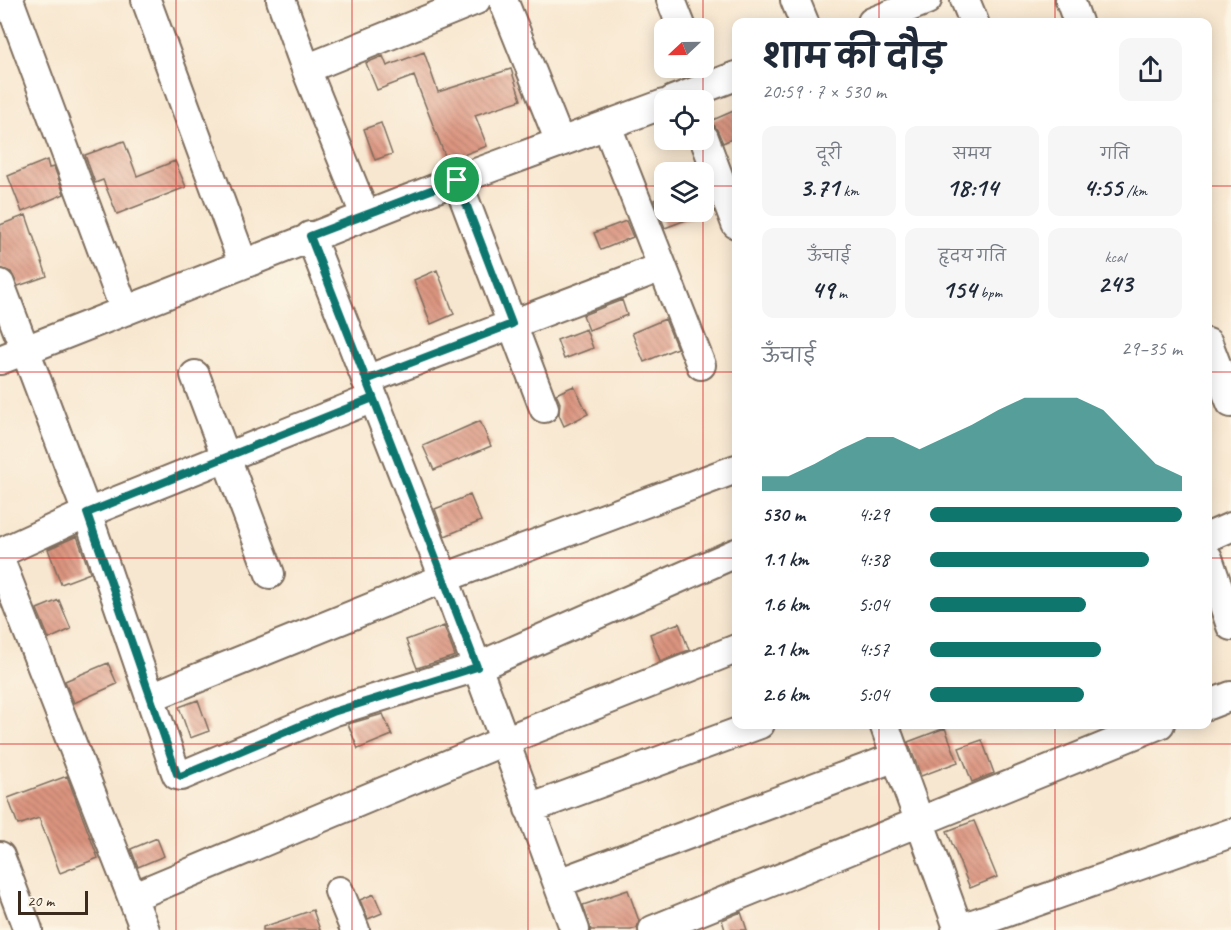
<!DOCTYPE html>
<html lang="hi">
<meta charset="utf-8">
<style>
:root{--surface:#fff;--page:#f6f6f7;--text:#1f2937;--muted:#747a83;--accent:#0f766e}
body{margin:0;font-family:Caveat,"Playpen Sans Deva",sans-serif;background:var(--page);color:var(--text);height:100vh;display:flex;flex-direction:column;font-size:22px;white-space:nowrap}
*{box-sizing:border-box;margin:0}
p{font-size:20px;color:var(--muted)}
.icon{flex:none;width:33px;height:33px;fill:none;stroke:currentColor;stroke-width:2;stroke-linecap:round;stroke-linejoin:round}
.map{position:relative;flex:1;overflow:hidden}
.details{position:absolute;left:732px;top:18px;width:480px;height:711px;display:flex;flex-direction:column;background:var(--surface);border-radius:12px;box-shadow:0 3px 15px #0003}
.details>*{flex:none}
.needle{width:39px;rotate:248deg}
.controls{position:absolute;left:654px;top:18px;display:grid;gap:12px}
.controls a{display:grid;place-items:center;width:60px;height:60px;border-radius:12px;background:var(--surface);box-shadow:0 3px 15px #0003;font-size:30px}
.scale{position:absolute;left:18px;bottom:15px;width:70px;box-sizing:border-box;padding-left:6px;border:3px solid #3b2a1e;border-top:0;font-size:16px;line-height:21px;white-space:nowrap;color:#3b2a1e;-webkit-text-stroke:4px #fcf5e5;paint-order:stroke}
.pin{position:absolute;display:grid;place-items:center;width:51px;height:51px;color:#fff;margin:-26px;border:3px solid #fff;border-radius:50%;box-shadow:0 2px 6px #0007}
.round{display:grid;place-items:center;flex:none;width:63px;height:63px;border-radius:12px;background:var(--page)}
.headline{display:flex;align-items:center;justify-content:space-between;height:102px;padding:0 30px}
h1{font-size:33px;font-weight:700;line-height:45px}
.stats{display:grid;grid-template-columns:repeat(3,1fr);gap:9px;height:102px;padding:6px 30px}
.stats div{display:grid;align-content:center;border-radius:12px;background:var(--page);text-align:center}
.stats b{font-size:26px;font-weight:700}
.stats small{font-size:16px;font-weight:400}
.stats p{font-size:16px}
.chart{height:168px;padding:12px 30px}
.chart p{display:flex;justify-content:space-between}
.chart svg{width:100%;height:108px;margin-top:6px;fill:var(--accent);opacity:.7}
ul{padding:0 30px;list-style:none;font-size:20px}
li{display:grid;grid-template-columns:96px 72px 1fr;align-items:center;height:45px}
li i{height:15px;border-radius:8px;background:var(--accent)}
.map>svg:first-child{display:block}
</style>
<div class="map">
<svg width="1231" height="930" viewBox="0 0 1231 930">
<defs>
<pattern id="building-back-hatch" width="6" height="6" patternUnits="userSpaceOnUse" patternTransform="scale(1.5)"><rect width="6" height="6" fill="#db947f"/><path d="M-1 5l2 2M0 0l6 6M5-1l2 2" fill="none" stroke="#b37967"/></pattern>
</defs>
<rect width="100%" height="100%" fill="#fcf5e5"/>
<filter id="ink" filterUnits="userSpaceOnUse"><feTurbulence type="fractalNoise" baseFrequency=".0167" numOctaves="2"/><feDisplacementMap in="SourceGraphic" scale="12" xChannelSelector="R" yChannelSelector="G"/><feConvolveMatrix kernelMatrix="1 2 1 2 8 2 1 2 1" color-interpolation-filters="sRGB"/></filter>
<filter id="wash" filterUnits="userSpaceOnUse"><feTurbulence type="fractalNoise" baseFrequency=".008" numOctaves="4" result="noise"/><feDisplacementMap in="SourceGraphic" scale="24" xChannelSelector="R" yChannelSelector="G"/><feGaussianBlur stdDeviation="1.35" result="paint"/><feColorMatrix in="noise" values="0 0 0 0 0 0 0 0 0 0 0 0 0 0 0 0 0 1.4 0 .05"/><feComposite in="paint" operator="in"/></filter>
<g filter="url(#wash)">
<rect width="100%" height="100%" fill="#f8e7d0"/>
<g id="blocks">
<path fill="url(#building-back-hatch)" d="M424,52L438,92L511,69L521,100L475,115L487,146L447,161L414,76L377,90L366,63L383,56L387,66Z
M736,110V137L723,143L715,126L708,122Z
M381,123L392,154L375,160L364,129Z
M124,141L137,176L175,161L186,187L117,214L103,180L95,183L85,155Z
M47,160L49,168L54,167L64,194L22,212L8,176Z
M664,196V212L704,213L665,228L654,200Z
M26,215L47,276L18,286L11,272L0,268V225Z
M626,221L633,237L601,250L594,233Z
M437,270L454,314L431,324L414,280Z
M622,300L627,315L589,330L583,315Z
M665,319L677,348L644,362L632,333Z
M586,329L593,348L564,359L557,340Z
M574,386L588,414L564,426L559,415L560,403L556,394Z
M480,421L491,446L434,470L423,446Z
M470,495L481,521L445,536L435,509Z
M77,536L90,573L61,584L48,549Z
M59,600L71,629L49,639L37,609Z
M679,623L689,650L660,661L650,634Z
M444,626L455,656L417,668L406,640Z
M108,663L117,684L74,703L65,681Z
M198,700L209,731L190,738L179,707Z
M383,714L392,735L358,749L348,724Z
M945,728L958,762L921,776L908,742Z
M982,740L994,773L972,782L959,748Z
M67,776L98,858L60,873L39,818L18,825L8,798Z
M974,821L997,877L970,888L947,831Z
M157,838L164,856L138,867L131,849Z
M628,890L639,921L637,928L631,930H591L583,905Z
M374,894L382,913L368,919L360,900Z
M313,910L320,930H263V927Z
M741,912L747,930H725L722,920Z"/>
</g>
</g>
<g filter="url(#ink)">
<use href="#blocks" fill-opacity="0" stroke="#7d6c5c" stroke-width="1.5"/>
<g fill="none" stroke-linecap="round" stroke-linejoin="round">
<defs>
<path id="street" d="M9,0L125,311
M146,0L243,263
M281,0L306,69L365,215
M503,0L560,142
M671,0L682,28
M795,0L804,22
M965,0L974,22
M1070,0L1078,22
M872,22L927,0
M306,69L476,0
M673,100L736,76
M607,126L701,365
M704,138L736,224
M457,180L544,408
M310,236L444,578L575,930
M0,284L87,513L175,770L177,775L181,776L332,712L477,667L736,553
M1208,343L1231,403
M0,360L457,180L664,104
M195,375L270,574
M366,380L662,267
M1208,537L1231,527
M0,553L87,513L373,398
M1208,558L1231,626
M0,560L145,930
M151,697L444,578L736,469
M1208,705L1231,696
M884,724L959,930
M529,809L760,724
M0,856L28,930
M558,883L896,757
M339,891L355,930
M132,897L504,741L736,649
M653,930L1160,724
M956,930L1231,833"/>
</defs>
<use href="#street" stroke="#7d6c5c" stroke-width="32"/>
<use href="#street" stroke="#fff" stroke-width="28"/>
</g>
</g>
<g fill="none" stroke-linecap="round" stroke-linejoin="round" filter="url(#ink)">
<defs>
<path id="route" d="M457,180L310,236C366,380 423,523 477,667L333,712L181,776L177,774L87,513L373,398L366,380L512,324L457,180"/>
</defs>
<use href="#route" stroke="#fff" stroke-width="12"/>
<use href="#route" stroke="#0f766e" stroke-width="8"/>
</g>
<path fill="none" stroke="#d62828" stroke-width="1.5" stroke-opacity="0.55" d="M176,0V930M352,0V930M528,0V930M703,0V28M879,0V22M1055,0V22M703,68V100M703,140V172M0,186H664M704,186H736M1208,186H1231M703,212V930M0,372H736M1208,372H1231M0,558H736M1208,558H1231M879,724V930M1055,724V930M0,744H1231"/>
</svg>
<div class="controls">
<a><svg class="needle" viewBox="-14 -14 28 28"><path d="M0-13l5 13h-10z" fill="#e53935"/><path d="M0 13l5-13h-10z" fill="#747a83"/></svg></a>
<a><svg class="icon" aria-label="locate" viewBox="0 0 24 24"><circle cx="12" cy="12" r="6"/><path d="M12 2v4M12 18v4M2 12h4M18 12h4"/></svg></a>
<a><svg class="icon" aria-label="layers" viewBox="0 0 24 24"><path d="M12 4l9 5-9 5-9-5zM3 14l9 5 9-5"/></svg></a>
</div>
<div class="scale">20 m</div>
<div class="pin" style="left:457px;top:180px;background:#1e9e55"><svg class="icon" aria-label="arrive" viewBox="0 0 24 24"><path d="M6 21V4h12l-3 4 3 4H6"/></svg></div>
<section class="details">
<div class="headline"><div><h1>शाम की दौड़</h1><p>20:59 · 7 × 530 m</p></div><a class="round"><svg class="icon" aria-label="share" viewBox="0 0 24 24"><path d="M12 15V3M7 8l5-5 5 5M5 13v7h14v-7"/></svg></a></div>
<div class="stats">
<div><p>दूरी</p><b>3.71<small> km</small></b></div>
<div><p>समय</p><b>18:14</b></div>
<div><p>गति</p><b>4:55<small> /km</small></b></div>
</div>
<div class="stats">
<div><p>ऊँचाई</p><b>49<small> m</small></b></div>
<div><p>हृदय गति</p><b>154<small> bpm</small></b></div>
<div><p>kcal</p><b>243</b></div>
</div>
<div class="chart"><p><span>ऊँचाई</span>29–35 m</p>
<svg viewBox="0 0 160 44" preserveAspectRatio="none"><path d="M0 44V38L10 38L20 33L30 27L40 22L50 22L60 27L70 22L80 17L90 11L100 6L110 6L120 6L130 11L140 22L150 33L160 38V44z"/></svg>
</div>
<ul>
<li><b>530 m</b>4:29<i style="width:100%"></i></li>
<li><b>1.1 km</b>4:38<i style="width:87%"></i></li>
<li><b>1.6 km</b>5:04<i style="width:62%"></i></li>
<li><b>2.1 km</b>4:57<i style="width:68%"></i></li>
<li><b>2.6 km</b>5:04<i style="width:61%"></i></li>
</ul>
</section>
</div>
